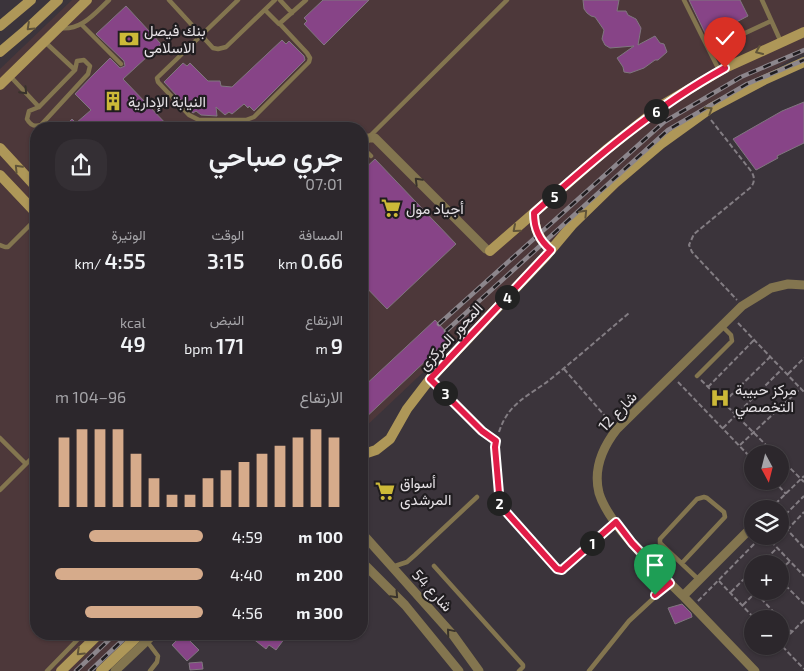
<!DOCTYPE html>
<html lang="ar">
<meta charset="utf-8">
<style>
:root{--surface:#2c272c;--page:#342f34;--text:#f1f3f6;--muted:#a6a5a9;--line:#484448;--accent:#d6ab8b}
body{margin:0;font-family:"Exo 2",Vazirmatn,sans-serif;background:var(--page);color:var(--text);direction:rtl;height:100vh;display:flex;flex-direction:column;font-size:19px;white-space:nowrap}
*{box-sizing:border-box;margin:0}
p{font-size:16px;color:var(--muted)}
.icon{flex:none;width:28px;height:28px;fill:none;stroke:currentColor;stroke-width:2;stroke-linecap:round;stroke-linejoin:round}
.map{position:relative;flex:1;overflow:hidden;direction:ltr}
.drawer{position:absolute;left:30px;top:122px;width:338px;height:518px;display:flex;flex-direction:column;background:var(--surface);border-radius:20px;box-shadow:0 1px 4px #0004,0 0 0 1px var(--line);direction:rtl}
.drawer>*{flex:none}
.needle{width:32px;rotate:173deg}
.buttons{position:absolute;left:744px;top:445px;display:grid;gap:10px}
.buttons a{display:grid;place-items:center;width:45px;height:45px;border-radius:50%;background:var(--surface);box-shadow:0 1px 4px #0004,0 0 0 1px var(--line);font-size:25px}
.pin{position:absolute;display:grid;place-items:center;width:42px;height:42px;color:#fff;margin:-51px -21px;border-radius:50% 50% 50% 0;rotate:-45deg;box-shadow:0 0 5px #0007}
.pin .icon{rotate:45deg}
.km{position:absolute;width:25px;height:25px;margin:-12px;border-radius:50%;background:#222;color:#fff;font-size:14px;line-height:25px;text-align:center}
.round{display:grid;place-items:center;flex:none;width:52px;height:52px;border-radius:20px;background:var(--page)}
.overview{display:flex;align-items:center;justify-content:space-between;height:85px;padding:0 25px}
h1{font-size:28px;font-weight:600;line-height:38px}
.figures{display:grid;grid-template-columns:repeat(3,1fr);gap:8px;height:85px;padding:5px 25px}
.figures div{display:grid;align-content:center}
.figures b{font-size:21px;font-weight:600}
.figures small{font-size:14px;font-weight:400}
.figures p{font-size:14px}
.chart{height:140px;padding:10px 25px}
.chart p{display:flex;justify-content:space-between}
.chart svg{width:100%;height:90px;margin-top:5px;stroke:var(--accent);stroke-width:6}
ul{padding:0 25px;list-style:none;font-size:16px}
li{display:grid;grid-template-columns:80px 60px 1fr;align-items:center;height:38px}
li i{height:12px;border-radius:6px;background:var(--accent)}
.map>svg:first-child{display:block}
</style>
<div class="map">
<svg width="804" height="671" viewBox="0 0 804 671">
<rect width="100%" height="100%" fill="#3b343b"/>
<path fill="#4d383a" d="M72,0H804V53L794,57L740,91L675,137L622,184L361,431V129H36V634H131L88,671H0V69Z"/>
<path fill="#874487" stroke="#80777f" d="M323,0H369L324,45L304,24L307,21L304,18Z
M583,0H619L617,11H626L628,15L636,19L641,28L638,45L655,36L660,43L664,44L667,52L658,60H655L644,68L630,73L624,72L623,67L617,58L634,46L610,48L605,45L602,39L604,30L595,17L591,16L587,13L584,9Z
M689,0H740L748,16L707,37Z
M126,6L161,44L123,79L171,129H62L72,119L76,123L91,110L75,94L92,76L110,58L120,68L125,66L124,61L96,34Z
M282,40L286,44L289,41L304,56L305,60L254,111L249,106L248,108L244,104L232,114L229,112L225,115L216,107L217,116L201,115L196,111L193,113L164,82L183,63L187,66L190,63L208,81H220L221,86L232,87Z
M804,102V143L777,156L778,158L756,170L733,139L782,111Z
M375,159L456,244L387,309L361,282V172Z
M435,320L451,337L361,422V389Z
M682,604L691,613L692,617L675,624L668,608Z
M183,634L199,650L187,661L172,645Z
M247,634H288L276,650L269,645L266,649Z
M202,662L203,669L190,670L189,663Z"/>
<g fill="none" stroke-linecap="round" stroke-linejoin="round">
<path stroke="#837d83" stroke-width="2" stroke-dasharray="5 2.5" stroke-linecap="butt" d="M711,120L751,171C755,177 755,183 750,188L694,234L689,245L692,252L737,300
M738,323L804,392
M564,369L612,424
M788,374L804,358
M701,380L775,454
M678,382L752,459
M708,387L754,340
M724,402L770,357
M723,428L782,369
M499,432C509,401 530,396 552,378C578,357 603,335 629,313
M740,445L801,388
M496,449L500,505L557,569L564,568L608,528
M780,458L804,482
M774,481L786,494
M770,509L804,476
M780,520L804,496
M780,522L804,548
M787,530L804,512
M766,536L804,576
M761,564L777,548
M780,570L790,561
M780,580L804,604
M719,581L755,619
M731,592L752,571
M756,593L780,619
M698,601L762,536
M743,605L757,591
M780,619L792,632
M804,620L780,644L804,669"/>
<path stroke="#83754f" stroke-width="4.5" d="M169,0L213,48L218,49L226,47L275,0
M238,0L157,78L158,82L189,115L199,120H246L254,117L309,62L310,58L307,53L280,24
M280,0L292,13
M684,0L709,50
M762,0L781,42
M265,10L279,24L306,0
M82,25L121,64
M59,28C81,31 94,14 109,0
M45,42L75,70
M84,60L90,66L88,74L41,125C34,127 30,125 27,119L29,111L39,107L75,70L77,61Z
M719,70L709,50L771,21
M10,76L39,107
M369,137L507,0
M361,146L371,156
M0,245L5,247H8L36,219
M697,376L732,341L731,335L722,326
M0,438L26,464
M0,490L36,454
M682,563L725,517L724,512L707,498L704,497L697,499L660,539V543L699,580
M434,566L523,665V667L519,671
M392,567L407,562L415,555L477,497
M146,640L158,656L157,662L150,671
M47,671L83,634
M589,671L629,621L670,583"/>
<path stroke="#83754f" stroke-width="9" d="M361,144L368,138H375L486,249L490,251
M430,379L482,431L496,441
M361,532L453,635L479,671
M361,561L405,605L459,671
M683,596L752,527
M115,671L154,634
M755,671C731,646 707,621 683,596C658,571 609,526 599,493C593,469 602,448 617,429L742,306L771,288L788,284L804,285"/>
<path stroke="#ae9758" stroke-width="10" d="M0,26L31,0
M0,52L26,30L58,0
M0,85L87,0
M0,148L36,187
M0,175L36,213
M534,213C534,229 539,240 551,249
M490,251L606,150L664,104L725,68L804,32
M361,455L376,450L390,439L407,409L430,379L546,256L572,225L615,183L661,144L711,108L764,80L804,62
M61,671L99,634
M101,671L140,634"/>
<defs>
<path id="rail" d="M439,324L664,122L741,77L804,50
M446,331L668,130L747,84L804,60
M76,671L115,634
M90,671L129,634"/>
</defs>
<use href="#rail" stroke="#8c868c" stroke-width="4.5"/>
<use href="#rail" stroke="#201d20" stroke-width="2.5" stroke-dasharray="8" stroke-linecap="butt"/>
</g>
<defs><path id="oneway-chevron" d="M-2-3.5L2.5 0L-2 3.5" fill="none" stroke-width="1.6" stroke-linecap="round" stroke-linejoin="round" transform="scale(1.25)"/></defs>
<g stroke="#605439">
<use href="#oneway-chevron" transform="translate(30 27) rotate(137)"/>
<use href="#oneway-chevron" transform="translate(759 51) rotate(156)"/>
<use href="#oneway-chevron" transform="translate(709 110) rotate(-33)"/>
<use href="#oneway-chevron" transform="translate(18 168) rotate(-134)"/>
<use href="#oneway-chevron" transform="translate(584 213) rotate(-46)"/>
<use href="#oneway-chevron" transform="translate(516 229) rotate(139)"/>
<use href="#oneway-chevron" transform="translate(80 652) rotate(136)"/>
</g>
<g stroke="#39332c">
<use href="#oneway-chevron" transform="translate(24 91) rotate(46)"/>
<use href="#oneway-chevron" transform="translate(418 181) rotate(-135)"/>
<use href="#oneway-chevron" transform="translate(395 595) rotate(47)"/>
<use href="#oneway-chevron" transform="translate(450 632) rotate(-130)"/>
</g>
<g fill="none" stroke-linecap="round" stroke-linejoin="round">
<defs>
<path id="route" d="M655,595L670,583L632,543L616,522L564,568L562,570L557,569L500,505L495,447L496,441L482,431L430,379L551,250C539,240 534,229 534,213C594,159 654,107 725,68"/>
</defs>
<use href="#route" stroke="#fff" stroke-width="10"/>
<use href="#route" stroke="#e11d48" stroke-width="6"/>
</g>
<defs>
<symbol id="bank-bare" viewBox="-9 -9 18 18"><path d="M-6-4H6V4H-6ZM0-2.3a2.3 2.3 0 1 0 0 4.6a2.3 2.3 0 1 0 0-4.6Z" fill="#ccb938" stroke="#201d20" stroke-width="2.5" paint-order="stroke"/></symbol>
<symbol id="building-bare" viewBox="-9 -9 18 18"><path d="M-4-6H4V6H1V3H-1V6H-4ZM-2.5-4.3h1.7v1.8h-1.7ZM.8-4.3h1.7v1.8H.8ZM-2.5-1h1.7V.8h-1.7ZM.8-1h1.7V.8H.8Z" fill="#ccb938" stroke="#201d20" stroke-width="2.5" paint-order="stroke"/></symbol>
<symbol id="supermarket-bare" viewBox="-9 -9 18 18"><path d="M-6-5.5h2.5l.6 2H6L4.5 2H-2.5L-4.4-4H-6ZM-1.5 3.2a1.3 1.3 0 1 0 .1 0ZM3 3.2a1.3 1.3 0 1 0 .1 0Z" fill="#ccb938" stroke="#201d20" stroke-width="2.5" paint-order="stroke"/></symbol>
<symbol id="hospital-bare" viewBox="-9 -9 18 18"><path d="M-5-5h3v3.5h4V-5h3V5h-3V1.5h-4V5h-3Z" fill="#ccb938" stroke="#201d20" stroke-width="2.5" paint-order="stroke"/></symbol>
</defs>
<g fill-rule="evenodd">
<use href="#bank-bare" x="115" y="25" width="28" height="28"/>
<use href="#building-bare" x="99" y="87" width="28" height="28"/>
<use href="#supermarket-bare" x="377" y="194" width="28" height="28"/>
<use href="#hospital-bare" x="706" y="384" width="28" height="28"/>
<use href="#supermarket-bare" x="371" y="477" width="28" height="28"/>
</g>
<g text-anchor="middle" dominant-baseline="central" stroke-width="4.5" stroke-linejoin="round" paint-order="stroke">
<g font-size="15" fill="#e5e1e5" stroke="#201d20" text-anchor="start">
<text x="144" y="30">بنك فيصل<tspan x="144" dy="17">الاسلامى</tspan></text>
<text x="128" y="101">النيابة الإدارية</text>
<text x="406" y="208">أجياد مول</text>
<text x="735" y="389">مركز حبيبة<tspan x="735" dy="17">التخصصي</tspan></text>
<text x="400" y="482">أسواق<tspan x="400" dy="17">المرشدى</tspan></text>
</g>
<g font-size="15" fill="#e5e1e5" stroke="#201d20">
<text transform="translate(450 336) rotate(-47)">المحور المركزى</text>
<text transform="translate(617 411) rotate(-47)">شارع 12</text>
<text transform="translate(433 590) rotate(47)">شارع 54</text>
</g>
</g>
</svg>
<div class="buttons">
<a><svg class="needle" viewBox="-14 -14 28 28"><path d="M0-13l5 13h-10z" fill="#e53935"/><path d="M0 13l5-13h-10z" fill="#a6a5a9"/></svg></a>
<a><svg class="icon" aria-label="layers" viewBox="0 0 24 24"><path d="M12 4l9 5-9 5-9-5zM3 14l9 5 9-5"/></svg></a>
<a>+</a>
<a>−</a>
</div>
<div class="pin" style="left:655px;top:595px;background:#1e9e55"><svg class="icon" aria-label="arrive" viewBox="0 0 24 24"><path d="M6 21V4h12l-3 4 3 4H6"/></svg></div>
<div class="pin" style="left:725px;top:68px;background:#d93025"><svg class="icon" aria-label="check" viewBox="0 0 24 24"><path d="M5 12l5 5 9-10"/></svg></div>
<b class="km" style="left:592px;top:543px">1</b>
<b class="km" style="left:499px;top:503px">2</b>
<b class="km" style="left:445px;top:393px">3</b>
<b class="km" style="left:507px;top:297px">4</b>
<b class="km" style="left:554px;top:196px">5</b>
<b class="km" style="left:656px;top:111px">6</b>
<section class="drawer">
<div class="overview"><div><h1>جري صباحي</h1><p>07:01</p></div><a class="round"><svg class="icon" aria-label="share" viewBox="0 0 24 24"><path d="M12 15V3M7 8l5-5 5 5M5 13v7h14v-7"/></svg></a></div>
<div class="figures">
<div><p>المسافة</p><b>0.66<small> km</small></b></div>
<div><p>الوقت</p><b>3:15</b></div>
<div><p>الوتيرة</p><b>4:55<small> /km</small></b></div>
</div>
<div class="figures">
<div><p>الارتفاع</p><b>9<small> m</small></b></div>
<div><p>النبض</p><b>171<small> bpm</small></b></div>
<div><p>kcal</p><b>49</b></div>
</div>
<div class="chart"><p><span>الارتفاع</span>96–104 m</p>
<svg viewBox="0 0 160 44" preserveAspectRatio="none"><path d="M5 44V10M15 44V6M25 44V6M35 44V6M45 44V18M55 44V30M65 44V38M75 44V38M85 44V30M95 44V26M105 44V22M115 44V18M125 44V14M135 44V10M145 44V6M155 44V10"/></svg>
</div>
<ul>
<li><b>100 m</b>4:59<i style="width:77%"></i></li>
<li><b>200 m</b>4:40<i style="width:100%"></i></li>
<li><b>300 m</b>4:56<i style="width:80%"></i></li>
</ul>
</section>
</div>
